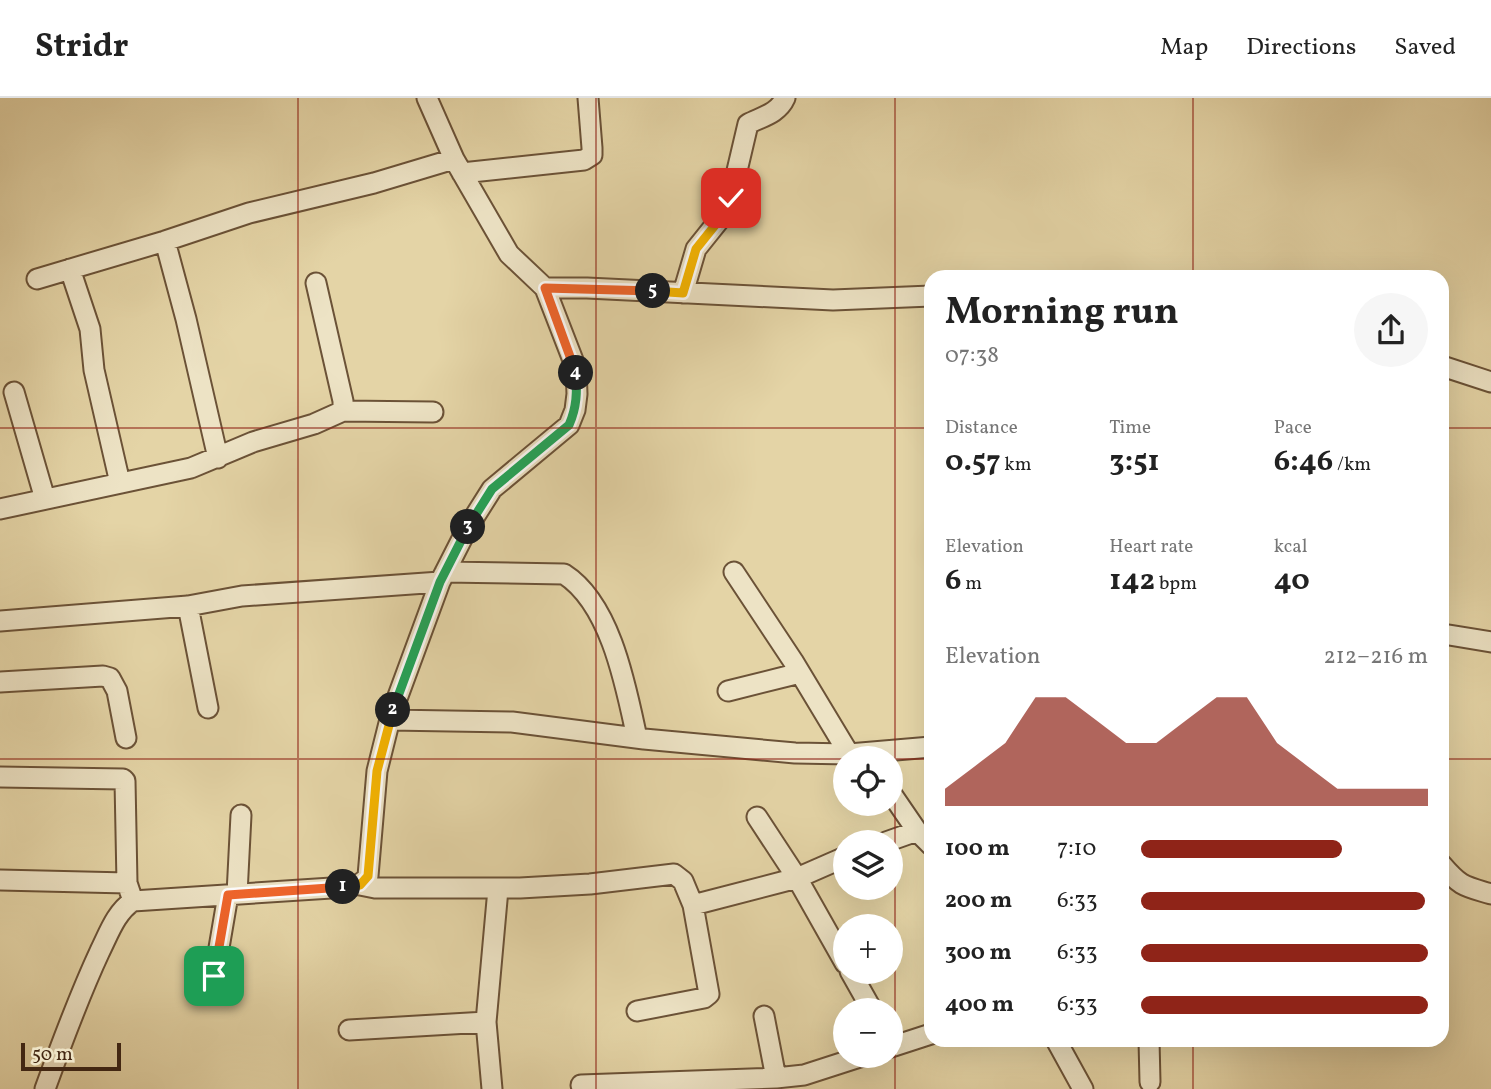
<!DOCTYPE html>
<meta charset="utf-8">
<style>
:root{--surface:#fff;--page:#f6f6f6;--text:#222;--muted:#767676;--line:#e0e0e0;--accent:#8f2418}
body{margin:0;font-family:Vollkorn,serif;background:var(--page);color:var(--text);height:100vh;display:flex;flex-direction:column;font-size:26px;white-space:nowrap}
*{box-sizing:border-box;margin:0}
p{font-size:23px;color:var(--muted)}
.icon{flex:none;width:38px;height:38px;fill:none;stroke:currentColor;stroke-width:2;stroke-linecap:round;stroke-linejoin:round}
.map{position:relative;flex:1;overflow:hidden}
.panel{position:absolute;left:924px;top:172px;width:525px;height:777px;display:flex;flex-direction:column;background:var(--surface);border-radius:21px;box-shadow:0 7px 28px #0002}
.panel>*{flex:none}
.fabs{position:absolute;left:833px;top:648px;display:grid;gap:14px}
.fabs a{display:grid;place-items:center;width:70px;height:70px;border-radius:50%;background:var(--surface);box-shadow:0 7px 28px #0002;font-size:35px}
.scale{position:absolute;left:21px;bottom:18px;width:100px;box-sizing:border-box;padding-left:7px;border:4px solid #432712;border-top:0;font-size:19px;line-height:24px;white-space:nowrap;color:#432712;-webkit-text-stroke:5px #ede3c5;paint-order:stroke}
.pin{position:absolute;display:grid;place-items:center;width:60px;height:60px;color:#fff;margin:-30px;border-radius:14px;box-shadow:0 4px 10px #0006}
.km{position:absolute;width:35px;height:35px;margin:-18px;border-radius:50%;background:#222;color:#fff;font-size:19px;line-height:35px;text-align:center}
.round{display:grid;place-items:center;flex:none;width:74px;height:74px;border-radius:37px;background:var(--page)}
.summary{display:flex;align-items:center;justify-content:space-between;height:119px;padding:0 21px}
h1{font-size:38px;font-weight:700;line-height:52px}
.metrics{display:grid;grid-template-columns:repeat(3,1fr);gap:10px;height:119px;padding:7px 21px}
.metrics div{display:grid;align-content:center}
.metrics b{font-size:30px;font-weight:700}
.metrics small{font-size:19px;font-weight:400}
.metrics p{font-size:19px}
.chart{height:196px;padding:14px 21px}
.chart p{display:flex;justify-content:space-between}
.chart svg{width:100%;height:126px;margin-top:7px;fill:var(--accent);opacity:.7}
ul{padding:0 21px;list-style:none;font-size:23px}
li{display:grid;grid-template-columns:112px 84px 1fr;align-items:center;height:52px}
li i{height:18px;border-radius:9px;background:var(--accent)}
header{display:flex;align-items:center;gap:42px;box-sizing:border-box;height:98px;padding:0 35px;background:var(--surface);border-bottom:2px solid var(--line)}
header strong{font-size:33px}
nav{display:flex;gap:38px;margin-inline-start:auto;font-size:24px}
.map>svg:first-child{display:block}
</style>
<header>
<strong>Stridr</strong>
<nav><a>Map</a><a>Directions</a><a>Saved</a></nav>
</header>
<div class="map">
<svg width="1491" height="991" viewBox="0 0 1491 991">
<rect width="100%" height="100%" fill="#e4d4a6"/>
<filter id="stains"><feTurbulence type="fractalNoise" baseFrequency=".00286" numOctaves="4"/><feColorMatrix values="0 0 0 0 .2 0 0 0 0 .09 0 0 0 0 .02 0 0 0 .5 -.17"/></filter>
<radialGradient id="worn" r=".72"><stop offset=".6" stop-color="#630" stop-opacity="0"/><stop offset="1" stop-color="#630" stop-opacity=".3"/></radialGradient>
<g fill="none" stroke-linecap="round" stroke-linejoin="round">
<defs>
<path id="minor" d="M462,75L584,62L592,57V50L588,0
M165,143L186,221L218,360
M70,171L90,231L94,272L120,385
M37,181L165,143L249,115L374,85L454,61
M545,190H587L833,202L931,198
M683,195L696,151L728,111L748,26C761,19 778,16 785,0
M1442,268L1491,284
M14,294L45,401
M343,313L433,314
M0,411L191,370L253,344L314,326L343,313V303L316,185
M445,474L564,476C611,506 626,589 637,640
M734,474L793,563L849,656
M188,508L208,610
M0,523L188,508L242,498L440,484
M1449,537L1491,544
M0,584L103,578L110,580L117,593L126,640
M728,593L800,575
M390,622L512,624L644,641L795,655L849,656L931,649
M0,679L123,681L125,683L127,785L133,803
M891,695L917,733L931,747
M757,719L797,780L845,865
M886,744L917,733
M1442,767C1461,789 1464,788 1491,796
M0,782L127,785
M360,787L375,790H520L590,786L674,776L683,783L693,807L709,896L704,900L637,913
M237,796L241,717
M693,807L797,780L845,759
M850,873L872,912
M214,879L228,797
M764,918L776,980
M349,932L486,924
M1056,942L1083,991
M1149,942L1150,984
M891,949L931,936
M581,987L776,980L804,977L866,957
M45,991C62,944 79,898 100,853C109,835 116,814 133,803L347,789C357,787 363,786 368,778L377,673L391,617L440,484L468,429L492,391L569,327L575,312L577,296L576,270L545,190L509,156L454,61L427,0
M492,991L486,924L498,791"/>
</defs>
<use href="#minor" stroke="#6b5237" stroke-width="23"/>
<use href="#minor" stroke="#ede3c5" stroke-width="19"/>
</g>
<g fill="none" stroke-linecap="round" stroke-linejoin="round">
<defs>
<path id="split-1" d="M214,878L228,797L343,789"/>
<path id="split-2" d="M343,789L360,787L368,778L377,673L393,612"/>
<path id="split-3" d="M393,612L440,484L468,429"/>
<path id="split-4" d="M468,429L492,391L569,327C577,309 577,294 576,275"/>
<path id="split-5" d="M576,275L545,190L653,193"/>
<path id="split-6" d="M653,193L683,195L696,151L728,111L731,100"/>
</defs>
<use href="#split-1" stroke="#fff" stroke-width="14"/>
<use href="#split-2" stroke="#fff" stroke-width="14"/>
<use href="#split-3" stroke="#fff" stroke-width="14"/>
<use href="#split-4" stroke="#fff" stroke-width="14"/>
<use href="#split-5" stroke="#fff" stroke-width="14"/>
<use href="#split-6" stroke="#fff" stroke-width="14"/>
<use href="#split-1" stroke="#f0652b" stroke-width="9"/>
<use href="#split-2" stroke="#f5b400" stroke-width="9"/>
<use href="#split-3" stroke="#22a559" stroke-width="9"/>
<use href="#split-4" stroke="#22a559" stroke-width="9"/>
<use href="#split-5" stroke="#f0652b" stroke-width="9"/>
<use href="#split-6" stroke="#f5b400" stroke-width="9"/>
</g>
<path fill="none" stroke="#8f2418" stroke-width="2" stroke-opacity="0.55" d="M298,0V991M596,0V991M895,0V991M1193,0V178M0,330H931M1442,330H1491M0,661H845M891,661H931M1442,661H1491M1193,942V991"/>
<rect width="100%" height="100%" filter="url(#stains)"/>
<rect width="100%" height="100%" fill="url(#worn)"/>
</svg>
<div class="fabs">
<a><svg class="icon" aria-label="locate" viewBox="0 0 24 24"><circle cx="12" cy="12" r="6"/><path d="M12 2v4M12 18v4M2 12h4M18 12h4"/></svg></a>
<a><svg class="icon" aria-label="layers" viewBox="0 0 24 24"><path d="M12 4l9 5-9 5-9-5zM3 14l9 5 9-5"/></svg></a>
<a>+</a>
<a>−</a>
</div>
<div class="scale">50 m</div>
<div class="pin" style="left:214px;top:878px;background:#1e9e55"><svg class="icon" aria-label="arrive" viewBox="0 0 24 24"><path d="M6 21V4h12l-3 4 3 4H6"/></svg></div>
<div class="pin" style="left:731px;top:100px;background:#d93025"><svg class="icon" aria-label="check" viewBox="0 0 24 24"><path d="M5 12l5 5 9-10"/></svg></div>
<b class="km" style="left:343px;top:789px">1</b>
<b class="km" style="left:393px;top:612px">2</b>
<b class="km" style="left:468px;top:429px">3</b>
<b class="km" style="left:576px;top:275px">4</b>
<b class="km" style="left:653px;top:193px">5</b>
<section class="panel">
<div class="summary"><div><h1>Morning run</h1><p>07:38</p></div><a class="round"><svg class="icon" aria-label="share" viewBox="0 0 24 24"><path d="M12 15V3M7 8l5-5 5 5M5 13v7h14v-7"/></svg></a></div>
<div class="metrics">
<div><p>Distance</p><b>0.57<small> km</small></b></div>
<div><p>Time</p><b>3:51</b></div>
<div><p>Pace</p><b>6:46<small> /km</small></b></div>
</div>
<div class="metrics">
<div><p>Elevation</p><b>6<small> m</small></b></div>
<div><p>Heart rate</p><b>142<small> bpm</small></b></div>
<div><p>kcal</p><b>40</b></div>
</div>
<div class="chart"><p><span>Elevation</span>212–216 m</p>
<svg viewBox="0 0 160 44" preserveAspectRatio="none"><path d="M0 44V38L10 30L20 22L30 6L40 6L50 14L60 22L70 22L80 14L90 6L100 6L110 22L120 30L130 38L140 38L150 38L160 38V44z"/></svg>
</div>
<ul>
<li><b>100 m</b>7:10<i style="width:70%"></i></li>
<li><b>200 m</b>6:33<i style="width:99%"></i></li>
<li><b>300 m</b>6:33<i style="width:100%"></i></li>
<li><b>400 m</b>6:33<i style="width:100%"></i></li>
</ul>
</section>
</div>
